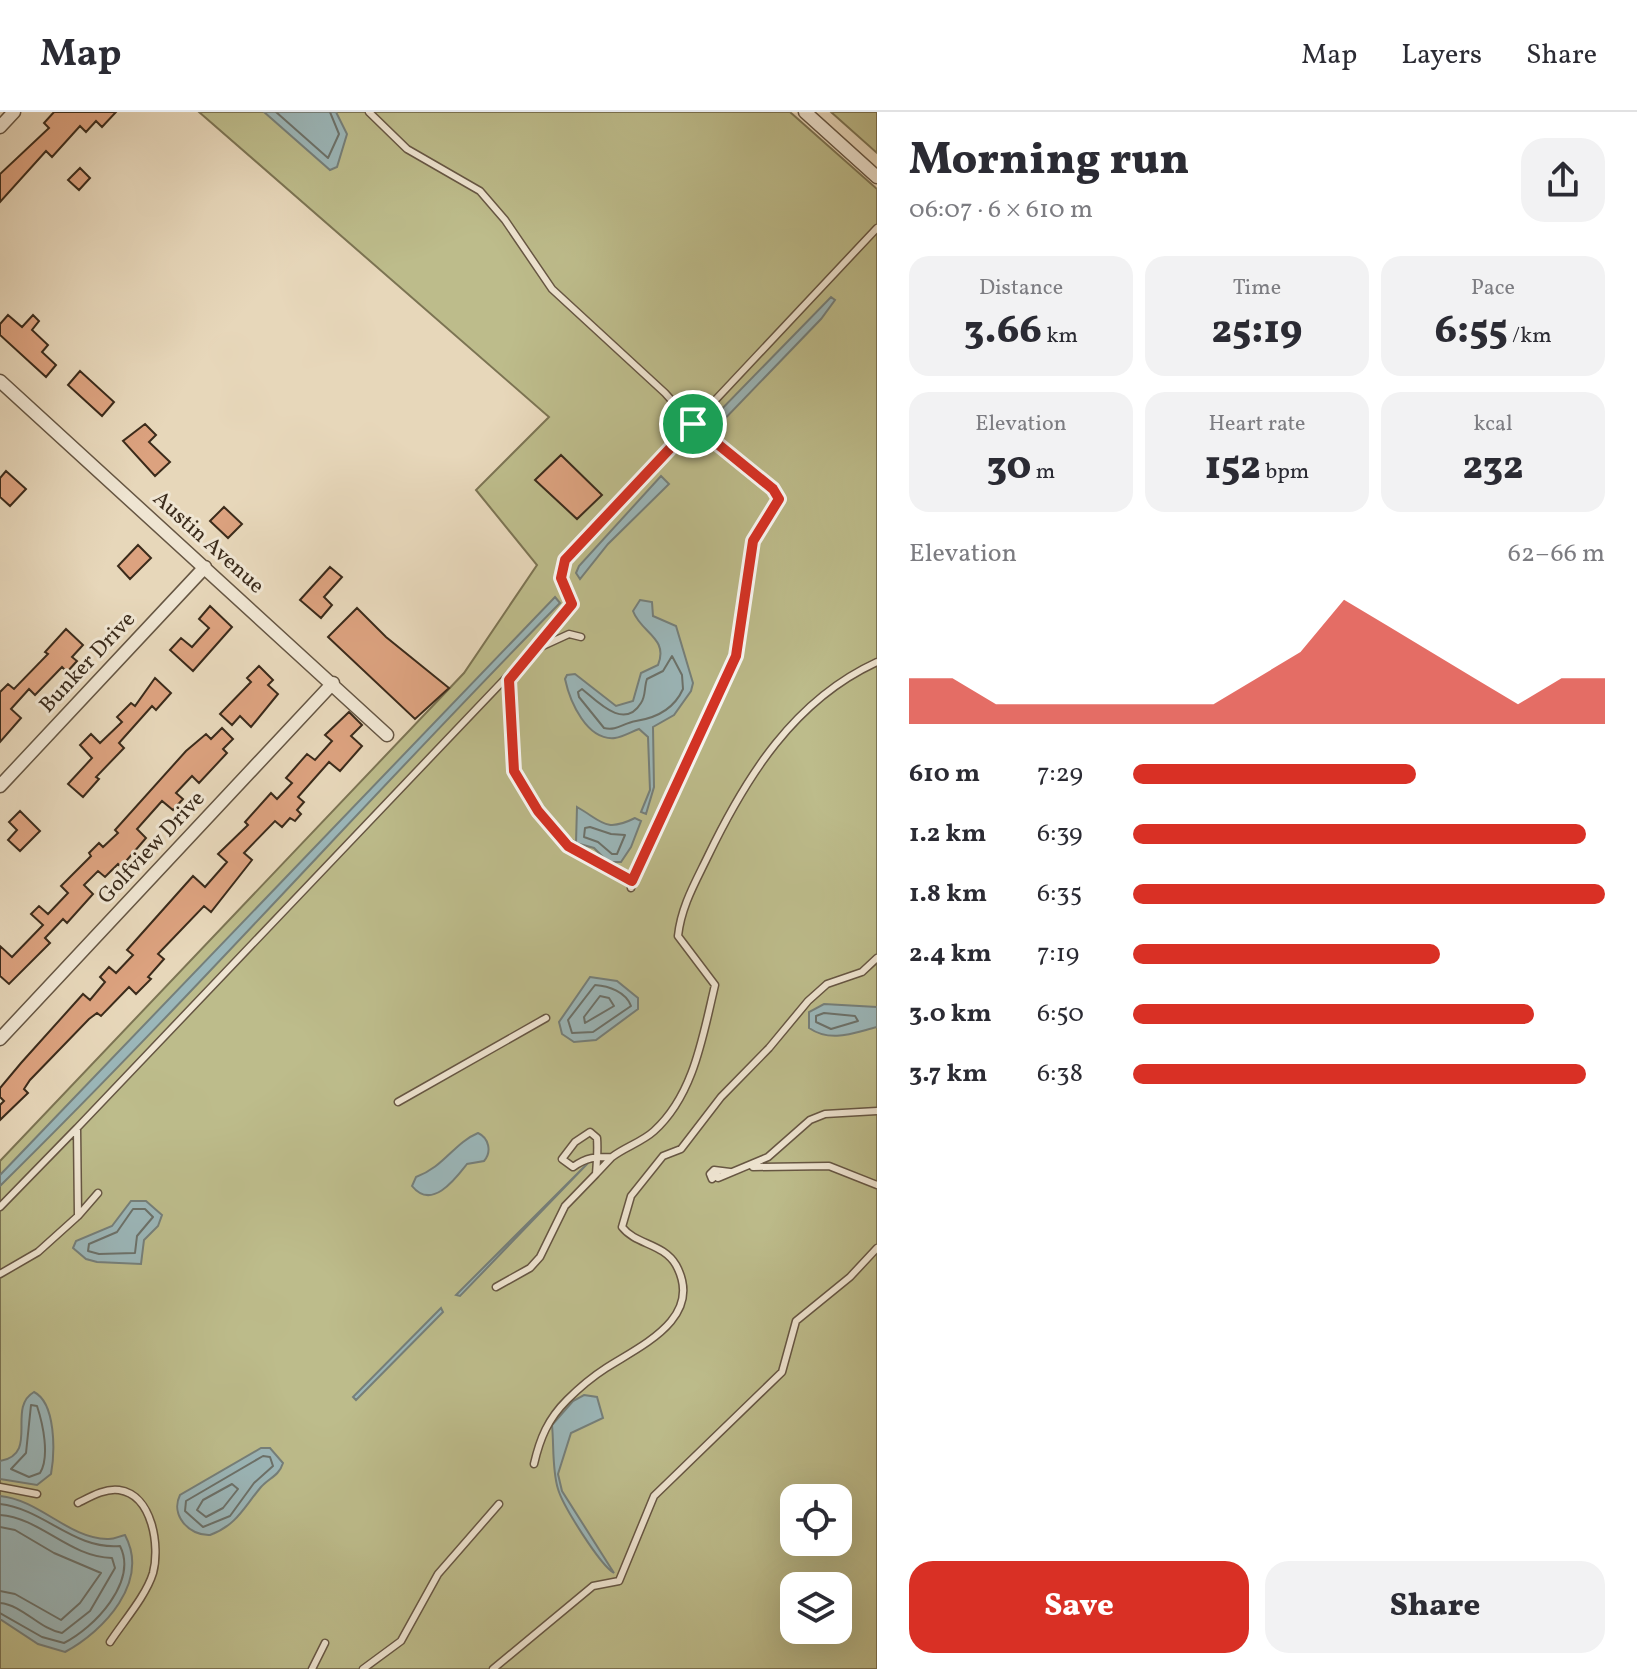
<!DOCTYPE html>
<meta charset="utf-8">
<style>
:root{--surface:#fff;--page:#f2f2f3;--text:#2b2b33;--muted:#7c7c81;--line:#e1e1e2;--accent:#d93025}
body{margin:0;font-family:Vollkorn,serif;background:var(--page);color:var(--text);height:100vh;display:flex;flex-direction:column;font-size:30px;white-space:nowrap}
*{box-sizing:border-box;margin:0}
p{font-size:26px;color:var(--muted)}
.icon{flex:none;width:44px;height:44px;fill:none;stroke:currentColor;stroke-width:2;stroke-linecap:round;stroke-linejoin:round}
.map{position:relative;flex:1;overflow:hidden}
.panel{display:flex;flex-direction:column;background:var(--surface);width:760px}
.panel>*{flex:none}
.fabs{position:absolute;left:780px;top:1372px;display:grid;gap:16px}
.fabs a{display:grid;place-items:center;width:72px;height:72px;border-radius:16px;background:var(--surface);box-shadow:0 8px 32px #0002;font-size:40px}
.pin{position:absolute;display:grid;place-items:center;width:68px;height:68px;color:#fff;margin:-34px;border:4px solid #fff;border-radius:50%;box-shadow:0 2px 8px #0007}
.round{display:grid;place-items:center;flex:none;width:84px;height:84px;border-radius:24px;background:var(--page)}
.overview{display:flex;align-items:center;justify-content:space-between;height:136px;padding:0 32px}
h1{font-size:44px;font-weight:800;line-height:60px}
.metrics{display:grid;grid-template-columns:repeat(3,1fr);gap:12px;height:136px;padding:8px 32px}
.metrics div{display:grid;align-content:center;border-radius:20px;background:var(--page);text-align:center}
.metrics b{font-size:40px;font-weight:800}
.metrics small{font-size:22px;font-weight:400}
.metrics p{font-size:22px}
.chart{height:224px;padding:16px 32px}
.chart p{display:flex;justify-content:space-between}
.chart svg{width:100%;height:144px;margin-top:8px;fill:var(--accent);opacity:.7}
.button{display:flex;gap:16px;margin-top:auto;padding:16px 32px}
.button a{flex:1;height:92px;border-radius:24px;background:var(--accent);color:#fff;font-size:32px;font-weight:800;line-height:92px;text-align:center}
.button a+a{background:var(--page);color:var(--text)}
ul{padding:0 32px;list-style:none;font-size:26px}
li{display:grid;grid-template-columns:128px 96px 1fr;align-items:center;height:60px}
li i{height:20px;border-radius:10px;background:var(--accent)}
header{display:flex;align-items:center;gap:48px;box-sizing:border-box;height:112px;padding:0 40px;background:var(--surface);border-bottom:2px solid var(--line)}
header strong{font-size:38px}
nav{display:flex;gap:44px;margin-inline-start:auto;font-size:28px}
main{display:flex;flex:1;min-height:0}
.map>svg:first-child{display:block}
</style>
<header>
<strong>Map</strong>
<nav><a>Map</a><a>Layers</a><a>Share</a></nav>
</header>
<main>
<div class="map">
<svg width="877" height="1557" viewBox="0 0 877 1557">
<rect width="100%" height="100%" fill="#e7d7ba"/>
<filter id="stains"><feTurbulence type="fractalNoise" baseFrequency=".0025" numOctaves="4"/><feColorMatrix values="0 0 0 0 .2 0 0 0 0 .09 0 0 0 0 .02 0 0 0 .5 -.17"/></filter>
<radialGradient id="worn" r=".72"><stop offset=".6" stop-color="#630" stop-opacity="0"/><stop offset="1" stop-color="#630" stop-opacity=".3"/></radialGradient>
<path fill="#bdbc8b" stroke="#7c7453" stroke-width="2" fill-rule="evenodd" d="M199,0H790L877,77V1557H0V1049L464,561L537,453L476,378L549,305ZM794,1386H838V1430H794ZM794,1474H838V1518H794Z
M831,0H877V41Z"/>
<path fill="#9bb7ba" stroke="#757f7a" stroke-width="2" d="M264,0H336L347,22L337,55L330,58Z
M831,185L835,188L821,207L716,316H707L710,309Z
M661,364L669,372L608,432L580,467L576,461L579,454Z
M555,485L560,491C371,683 192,885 0,1074V1063Z
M640,488L652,490L653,504L676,514L693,571L691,579L674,603L653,615L654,675L646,702L641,700L650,678L648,625L639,617C631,620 623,625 615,626C587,629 570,590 565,567L567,563L575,562L616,594L633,589L641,561L658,553C669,526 641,521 633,499Z
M577,695C602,709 605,721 635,706L641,709L631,735L621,750H608L594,736L576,731Z
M590,865L617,869L638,886V897L596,928L574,930L562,922L559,910Z
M824,892L877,895V915C853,921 831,931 809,916V900Z
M478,1021C489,1026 492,1040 484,1049L467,1052C456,1066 432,1099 412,1074L416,1065C444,1055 454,1031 478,1021Z
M589,1050L460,1184L456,1183Z
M131,1089H146L162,1103L158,1114L144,1128L141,1152L97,1150L86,1147L73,1136L76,1129L112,1114Z
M441,1196L443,1200L356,1288L353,1285Z
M34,1280C56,1291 55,1340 51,1362L37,1373L0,1367V1349C40,1342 6,1296 34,1280Z
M584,1283L597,1285L603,1306L571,1321L558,1362L562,1379L614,1461C600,1453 563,1394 558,1377C552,1358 554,1333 552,1313L573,1289Z
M261,1336H270L283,1351C279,1364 269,1366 261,1375C244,1395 237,1413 210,1423C189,1424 170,1403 180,1383Z
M0,1384C40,1388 68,1426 107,1427C114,1428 119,1424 125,1423C150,1470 104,1519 65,1540L38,1532L0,1507Z"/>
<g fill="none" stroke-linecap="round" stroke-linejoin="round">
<path stroke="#6b716a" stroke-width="2" d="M276,0L328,46L339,22L330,0
M672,544L682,563L683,577C674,597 656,606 636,609C623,611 617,619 604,616L579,585L578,580L582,577C597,589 624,619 641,591C646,584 644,575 647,567L663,559Z
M590,715L611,722L625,723L617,742H612L598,730L584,725L585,716Z
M595,873C609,874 626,880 631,894L593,920L572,921L568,908Z
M600,884L609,886L614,894L585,911L584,905Z
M824,901L855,904L858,909L831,917L816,910V904Z
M133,1097H145L153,1105L137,1124L135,1141L99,1142L88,1139L89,1132L117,1120Z
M31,1293L37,1294C43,1312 50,1345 40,1361L29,1365L11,1357L26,1341Z
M263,1344L270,1345L273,1354L254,1371L230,1404L203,1415L185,1399L186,1389Z
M232,1372L238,1377L223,1396L206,1405L197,1398L203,1388Z
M0,1392C44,1397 74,1438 120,1434C138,1470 94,1516 64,1531L42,1525L0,1501
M0,1403C41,1406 69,1445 112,1446L115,1456L90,1499L62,1521C39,1517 23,1493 0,1491
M0,1415L15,1418L54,1441L101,1461L80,1491L61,1508L15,1482L0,1479"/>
</g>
<path fill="#dca27f" stroke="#3b2b1b" stroke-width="2" d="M54,0H116L102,15L96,9L86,20L80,14L52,45L46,39L0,90V62L49,16L44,11Z
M80,56L90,66L79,78L68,68Z
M8,203L22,215L33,203L39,209L32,218L48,233L42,240L56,253L46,265L0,223V212Z
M80,259L114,290L102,304L68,273Z
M145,312L156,323L149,330L170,350L155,364L123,329Z
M561,343L602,383L577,407L535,368Z
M6,359L26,377L10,394L0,385V366Z
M224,395L242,412L228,426L210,409Z
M138,433L151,446L130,467L118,454Z
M330,455L342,465L324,485L332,493L321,506L300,488Z
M210,494L232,515L193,559L170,538L181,526L192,535L209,516L199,507Z
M357,496L386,525L449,576L415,607L328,525Z
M66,517L83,533L72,545L77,549L67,560L62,555L35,583L29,577L11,597L21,606L0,630V580L8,572L14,577L48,542L45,540Z
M259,554L273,568L268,573L278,582L251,615L240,604L232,613L220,602L251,570L247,566Z
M155,566L171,581L156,598L152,594L119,631L124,636L96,665L99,667L83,685L68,672L92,646L80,633L91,622L100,631L122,610L117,605L131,591L135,594Z
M349,600L362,613L351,624L362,634L340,659L329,650L298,685L304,690L297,698L301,702L295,709L290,706L282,715L275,709L244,741L252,748L211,800L204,794L158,842L164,847L148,865L151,867L136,882L129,875L101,904L97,901L89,907L30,968L24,977L28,981L0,1008V993L4,989L0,985V976L21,951L83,882L90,888L105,870L100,865L109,855L116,861L133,843L127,838L193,764L205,775L227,750L218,742L248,713L245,710L271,681L277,687L292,671L286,666L307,642L315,648L332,629L325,623Z
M222,616L233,627L223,637L227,641L199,671L192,664L176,681L183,687L173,698L162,689L137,717L146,726L121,755L118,752L105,765L98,759L84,773L93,782L67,811L63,807L45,826L50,831L9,872L0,864V834L12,845L43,813L31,802L39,794L48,802L68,781L61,774L91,744L89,741L99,731L103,735L118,721L115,718L186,639L206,622L211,627Z
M20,699L40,719L20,739L8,728L17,718L9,710Z"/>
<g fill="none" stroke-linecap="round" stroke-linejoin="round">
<defs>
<path id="service" d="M369,0L407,37L480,79L505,108L552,177L665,281L699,319L773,377L779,387L753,429L736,544L632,769
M532,539L569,522L581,525
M515,559C503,577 511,587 513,606C514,623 509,638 513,656C516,665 523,675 528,683C556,730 588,743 632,769L631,776
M398,990L546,906
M77,1016L564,505L572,492L561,466L565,448L877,116
M612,1045C625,1035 642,1030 654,1019C694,983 703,923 715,873L678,824C681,795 695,771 708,744C746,665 794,588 877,550
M753,1055L829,1054L877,1073
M730,1060L714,1058L710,1062L712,1067L717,1063L718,1066L768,1045L810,1008L825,1002L877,999
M0,1095L77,1016L78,1104L38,1140L0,1162
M78,1104L98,1081
M496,1175L530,1156L540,1145L565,1094L596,1062C597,1050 598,1038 597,1026L590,1020L575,1030L562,1047L573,1055C587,1045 595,1045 612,1045L596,1062
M534,1352C540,1326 548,1307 567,1288C579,1276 592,1265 606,1256C640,1234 705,1206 676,1153C663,1131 636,1133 622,1115L631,1084L663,1044L681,1037L721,985L769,936L808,889L827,872L862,860L877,846
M0,1375L37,1382
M78,1391C90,1385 105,1376 119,1378C153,1383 160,1435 153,1461C146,1484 123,1510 110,1530
M312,1557L325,1531
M363,1557L401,1529L438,1462L499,1392
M493,1557L593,1474L619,1469L654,1384L782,1260L796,1209L850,1165L877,1136"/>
<path id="minor" d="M805,0L877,65
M0,15L14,0
M0,269L387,623
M0,674L205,455
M0,927L333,571"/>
</defs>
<use href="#service" stroke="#665643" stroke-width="9"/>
<use href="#minor" stroke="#665643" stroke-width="15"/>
<use href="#service" stroke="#efe5d2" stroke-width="6"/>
<use href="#minor" stroke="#efe5d2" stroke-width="12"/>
</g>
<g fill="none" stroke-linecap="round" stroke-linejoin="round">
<defs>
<path id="route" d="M693,312L773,377L779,387L753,429L736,544L632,769L568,734L538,699L514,659L509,568L572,492L561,466L565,448Z"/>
</defs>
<use href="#route" stroke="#fff" stroke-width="16"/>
<use href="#route" stroke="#d93025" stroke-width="10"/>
</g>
<g text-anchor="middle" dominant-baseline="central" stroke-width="6" stroke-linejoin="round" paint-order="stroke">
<g font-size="22" fill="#3b2b1b" stroke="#efe5d2">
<text transform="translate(208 431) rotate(42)">Austin Avenue</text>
<text transform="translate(88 551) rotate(-47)">Bunker Drive</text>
<text transform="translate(152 736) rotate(-47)">Golfview Drive</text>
</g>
</g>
<rect width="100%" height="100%" filter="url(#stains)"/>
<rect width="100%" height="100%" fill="url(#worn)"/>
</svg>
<div class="fabs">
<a><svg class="icon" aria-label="locate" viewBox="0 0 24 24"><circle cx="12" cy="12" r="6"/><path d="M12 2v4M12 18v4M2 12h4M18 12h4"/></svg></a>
<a><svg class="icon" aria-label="layers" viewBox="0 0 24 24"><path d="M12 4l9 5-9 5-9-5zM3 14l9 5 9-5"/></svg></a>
</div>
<div class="pin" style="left:693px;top:312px;background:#1e9e55"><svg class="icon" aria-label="arrive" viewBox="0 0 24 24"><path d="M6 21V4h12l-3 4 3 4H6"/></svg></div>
</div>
<section class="panel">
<div class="overview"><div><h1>Morning run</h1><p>06:07 · 6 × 610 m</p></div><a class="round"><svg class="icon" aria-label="share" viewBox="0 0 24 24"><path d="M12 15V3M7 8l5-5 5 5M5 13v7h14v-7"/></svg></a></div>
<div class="metrics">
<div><p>Distance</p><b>3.66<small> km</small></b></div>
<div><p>Time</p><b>25:19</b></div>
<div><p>Pace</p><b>6:55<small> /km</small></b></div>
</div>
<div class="metrics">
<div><p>Elevation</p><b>30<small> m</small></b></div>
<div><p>Heart rate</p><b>152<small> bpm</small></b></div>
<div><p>kcal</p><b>232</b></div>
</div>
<div class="chart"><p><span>Elevation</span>62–66 m</p>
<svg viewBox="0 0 160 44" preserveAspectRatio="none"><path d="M0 44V30L10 30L20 38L30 38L40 38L50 38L60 38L70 38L80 30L90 22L100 6L110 14L120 22L130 30L140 38L150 30L160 30V44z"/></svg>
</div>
<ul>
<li><b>610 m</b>7:29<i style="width:60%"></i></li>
<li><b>1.2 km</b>6:39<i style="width:96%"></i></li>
<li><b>1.8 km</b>6:35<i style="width:100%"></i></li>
<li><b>2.4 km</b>7:19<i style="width:65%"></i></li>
<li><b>3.0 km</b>6:50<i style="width:85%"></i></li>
<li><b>3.7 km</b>6:38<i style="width:96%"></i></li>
</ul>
<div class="button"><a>Save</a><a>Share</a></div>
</section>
</main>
